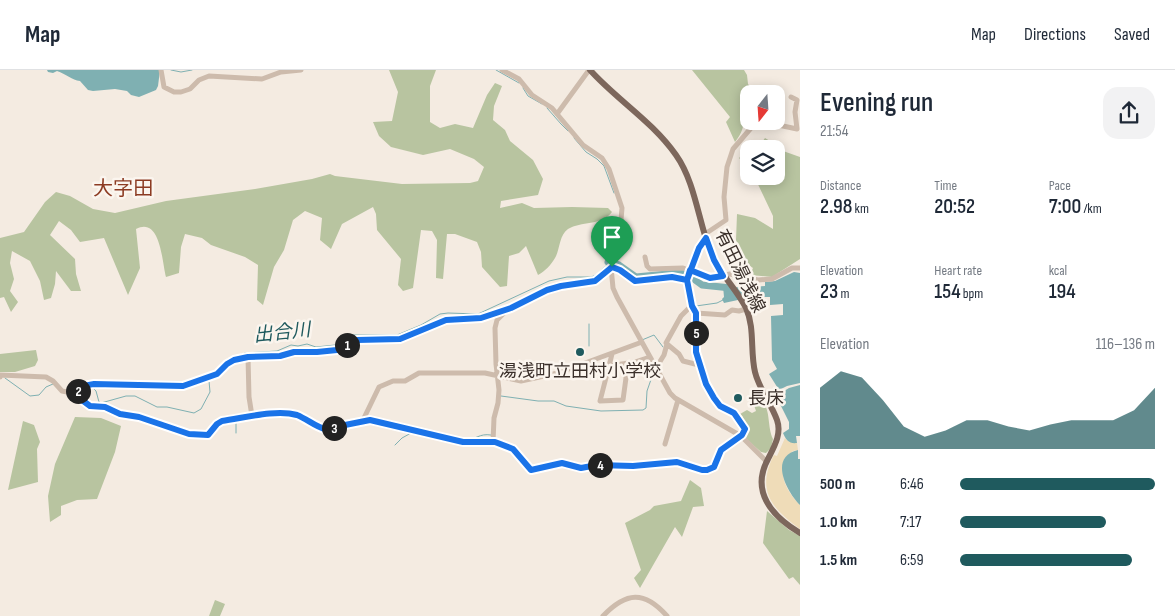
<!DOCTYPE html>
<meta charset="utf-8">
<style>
:root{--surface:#fff;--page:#f2f2f3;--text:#1f2937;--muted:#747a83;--line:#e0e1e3;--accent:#1f5a5e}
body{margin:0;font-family:"Sofia Sans Condensed","Noto Sans JP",sans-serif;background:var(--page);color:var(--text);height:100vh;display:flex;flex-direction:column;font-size:19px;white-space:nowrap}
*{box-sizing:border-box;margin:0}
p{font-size:16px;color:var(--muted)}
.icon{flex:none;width:28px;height:28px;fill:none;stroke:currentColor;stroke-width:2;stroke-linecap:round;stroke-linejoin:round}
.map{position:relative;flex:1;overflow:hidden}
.sheet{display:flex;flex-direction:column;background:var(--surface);width:375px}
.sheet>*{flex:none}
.needle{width:32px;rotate:197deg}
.fabs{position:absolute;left:740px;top:15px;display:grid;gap:10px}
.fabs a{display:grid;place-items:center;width:45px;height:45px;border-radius:10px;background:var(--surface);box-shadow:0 2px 12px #0003;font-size:25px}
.pin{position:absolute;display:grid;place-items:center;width:42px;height:42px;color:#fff;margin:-51px -21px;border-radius:50% 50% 50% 0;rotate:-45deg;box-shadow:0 0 5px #0007}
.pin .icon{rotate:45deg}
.km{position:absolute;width:25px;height:25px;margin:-12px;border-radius:50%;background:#222;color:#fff;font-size:14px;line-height:25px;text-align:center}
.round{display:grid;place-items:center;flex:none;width:52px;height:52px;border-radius:15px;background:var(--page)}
.summary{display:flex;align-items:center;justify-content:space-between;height:85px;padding:0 20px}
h1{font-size:28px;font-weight:600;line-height:38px}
.figures{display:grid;grid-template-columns:repeat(3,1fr);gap:8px;height:85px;padding:5px 20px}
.figures div{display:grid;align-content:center}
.figures b{font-size:21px;font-weight:600}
.figures small{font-size:14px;font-weight:400}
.figures p{font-size:14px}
.chart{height:140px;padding:10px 20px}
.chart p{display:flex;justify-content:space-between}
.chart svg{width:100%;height:90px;margin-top:5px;fill:var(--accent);opacity:.7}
ul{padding:0 20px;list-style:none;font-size:16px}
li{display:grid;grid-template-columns:80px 60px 1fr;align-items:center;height:38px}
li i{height:12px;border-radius:6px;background:var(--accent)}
header{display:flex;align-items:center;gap:30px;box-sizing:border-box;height:70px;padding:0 25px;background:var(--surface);border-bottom:1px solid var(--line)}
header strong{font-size:24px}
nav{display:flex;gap:28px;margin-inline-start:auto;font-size:18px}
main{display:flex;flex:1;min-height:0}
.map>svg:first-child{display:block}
</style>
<header>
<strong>Map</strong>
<nav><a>Map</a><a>Directions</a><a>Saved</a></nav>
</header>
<main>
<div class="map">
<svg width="800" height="546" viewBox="0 0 800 546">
<rect width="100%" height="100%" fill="#f4ebe1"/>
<path fill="#b8c4a0" d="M389,0H436L430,16V52L440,58L455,54L473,58L487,25L495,13L502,16L494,36L493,50L505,60L510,71L533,90L543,109L538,125L501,131L500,138L522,133L534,138L572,137L608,138L612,142C601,156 581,151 568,159C559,165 560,180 555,188C551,195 545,201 538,205L526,176L519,183L509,186L507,216L500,217L482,197L481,182L477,172L455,164H447L443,209L436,208L437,170L432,161L421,160L413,218L403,221L398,215L401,189L377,160L376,144L373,137L342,154L331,179L320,170L322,148L305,141L293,150L284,180L274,197L263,235L257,230L258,195L245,187L211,175L202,168L185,164L181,177L179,203L166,207C162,193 161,146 136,159L140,198L128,225L104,168L80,172L71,160L59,151L50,165L75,189L76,204L81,221H71L56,201L55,214L51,228L44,230L40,211L30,191L12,181L10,193L14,209L10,221L18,232L11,242L4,227L0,228V168L24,162L45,132L56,122L70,126L93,139L115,143L166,131L255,119L312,109L330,104L335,106L402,114L470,113L478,111L484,97L474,89L450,79L423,85L391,77L379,66L373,52L392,51L398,22Z
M692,0H744L747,5L748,14L756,24H749V42L744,46C744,57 742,63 735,72L726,52L730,47Z
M765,68L770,71L769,76L800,87V189L772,207L750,205L753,198L743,191L736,170L737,144L755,148L773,159V146L754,106H776V79H757Z
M750,77L752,79H749V98L739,88Z
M36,280L38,290L35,296L15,302H0V284Z
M756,330L762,331C771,340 767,357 773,369L771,378L766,383L761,382L744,367L747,359L740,349L743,347L740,344L747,340L752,343L756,341L754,335Z
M75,347L101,348L121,356L115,382L97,429L77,430L61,436V445L50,452L48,426L55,394Z
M23,351L34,355L40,372L37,379L38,412L8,420Z
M690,410L701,418L704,436L693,437L682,467L675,457L640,518L634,508L641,500L625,453L650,440L654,436L681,431Z
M767,441L789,460L800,466V515L793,507L789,509L763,473Z
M215,530L225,534L220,546H209Z"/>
<path fill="#efdcb8" d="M785,368L788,371L797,373L798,380L793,381L785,388C779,407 786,421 800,435V459C771,438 756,420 774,385L777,386Z"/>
<path fill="#7fb0b2" d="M47,0H160L158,16L156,20L139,27L131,25L127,21L115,19L93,21L88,20L80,11C72,10 66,4 57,1L53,3L48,2Z
M794,202L800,203V313L787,316L779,320L769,304L777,299L772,290L771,246L783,245V234L770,235V227H763L761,225L724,233L722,229L724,227L723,216L745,218L765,216V212L775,211Z
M800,315V366H796L797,373C789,374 786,370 783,363L789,359V352L776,326L789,318Z
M798,380V389H800V435C787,422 768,387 798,380Z"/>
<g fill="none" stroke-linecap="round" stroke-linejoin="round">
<path stroke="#7fb0b2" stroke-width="1" d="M171,0L181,2L192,0
M496,0L519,13
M523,18L528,26L542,34
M547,38L561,54L568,61
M574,68L586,82L597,89L604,96L614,123
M696,236L717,233L723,230
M589,254V276
M642,270L654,265L663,277
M219,298L227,289L245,283L277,281L291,275L298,276L307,274L316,277L335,275L351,265H397L421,255L440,244L448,243L478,244L549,211L567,207H591L596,205L607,195L618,158
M5,308L30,326L39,325L46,317L53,314
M81,321L92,317L96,321L99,332L101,333L126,326H135L157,337H167L194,343L201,339L210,322L209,311L213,307
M501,326L538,331H554L566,336L601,341L643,340L646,338L647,321L655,298
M353,351L361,349
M236,363V352L238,350
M435,363C446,362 456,369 467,369C476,370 479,363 491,365
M421,364L427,367L429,365
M395,375L402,368L413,362"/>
<path stroke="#7fb0b2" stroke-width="7" d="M608,192L619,195L636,207L678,203L687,204L702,215L731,218"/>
<path stroke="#cdbbac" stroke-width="5" d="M161,0L164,17L174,22H181L190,19L199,10L209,6L262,9L281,2L301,0
M502,0L519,9L532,25L552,38L583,75L602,88L609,99L622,138L620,162L613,184L611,197L613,218L617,227L670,323L675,328L741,366L766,391
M557,44L589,0
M705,164L726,150L724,127L727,97L733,79L751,58L759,53H769L797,59L795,42L797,30L791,27
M645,187L647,196L650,199L683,198L710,208L730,204L758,210L772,209L792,198H800
M696,243L725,245L732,240L739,241L746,239
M667,274L679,284L683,291L699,295
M612,284L609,296L635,292L650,287
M248,287L249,327L252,346
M609,296L600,331L623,330L628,293
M656,298L664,285L667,274L666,273L681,246L692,235
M0,307V305L46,307L53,311L62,321L77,324
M77,324L79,329L90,336L105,337L121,344L139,347L189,364L199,365L209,364L217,354L222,351C244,348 276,339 297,345C307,349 316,357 325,359L370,350L463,372L498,373L513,379L531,400L562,393L581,398L597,395L633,396L677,392L702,400H707L714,397L721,380L742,365L745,359L734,343L720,336L714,328L707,314L696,282V243L692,235L687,210L699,178L706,168
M77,324L83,316L97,313L183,316L217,303L227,294L234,290L248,287L280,286L294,282H317L337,280L357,270L400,269L446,250L481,248L511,238L547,220L561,216L595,211L611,197L620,200L635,211L672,207L687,210
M363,350L379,317L393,311H405L419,303H485L521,311L558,303L642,272
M493,372L494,348L498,333L499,320L496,294L495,258L497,250L505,242
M665,374L678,330
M603,546C626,522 644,520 667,546"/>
<path stroke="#7d675c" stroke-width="6" d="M590,0C617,30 652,51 676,85C695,112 698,149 710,181C718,202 736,218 746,238C755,258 750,281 755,302C759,319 771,333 777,350C782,364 774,377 768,389C750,422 773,447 800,463"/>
</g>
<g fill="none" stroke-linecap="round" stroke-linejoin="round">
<defs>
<path id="route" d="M612,197L595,211L561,216L547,220L511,238L481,248L446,250L400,269L357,270L337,280L317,282H294L280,286L248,287L234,290L227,294L217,304L183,316L94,314C86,315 76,317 78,327L90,336L105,337L120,344L139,347L189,364L208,365L217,354L222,351C244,348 276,339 297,345C307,349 316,357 325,359L370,350L463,372H495L513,379L531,400L562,393L581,398L597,395L633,396L677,392L702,400H707L714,397L721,380L742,365L745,359L734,343L720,336L714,328L706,314L696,282V243L692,236L687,210L699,178L706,168L714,190L723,206L710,208L690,200L687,210L672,207L635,211L620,200L612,197"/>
</defs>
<use href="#route" stroke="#fff" stroke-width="10"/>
<use href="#route" stroke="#1a73e8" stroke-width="6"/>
</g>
<g fill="#1f5a5e" stroke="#fbf5ee" stroke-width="2">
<circle cx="580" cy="282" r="5"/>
<circle cx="738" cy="328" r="5"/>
</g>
<g text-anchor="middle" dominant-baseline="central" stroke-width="5" stroke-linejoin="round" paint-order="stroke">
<g font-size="18" fill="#3b302b" stroke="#fbf5ee">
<text transform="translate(740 201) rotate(64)">有田湯浅線</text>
</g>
<g font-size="18" fill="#3b302b" stroke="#fbf5ee">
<text x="580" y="301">湯浅町立田村小学校</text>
<text x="748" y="328" text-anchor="start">長床</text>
</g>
<g font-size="19" font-style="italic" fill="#1f5a5e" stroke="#fbf5ee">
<text transform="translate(282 263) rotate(-6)">出合川</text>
</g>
<g font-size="20" fill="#8c3b22" stroke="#fbf5ee">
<text x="123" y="119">大字田</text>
</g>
</g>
</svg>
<div class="fabs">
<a><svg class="needle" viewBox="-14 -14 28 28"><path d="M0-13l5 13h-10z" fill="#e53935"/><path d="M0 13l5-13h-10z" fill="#747a83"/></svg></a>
<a><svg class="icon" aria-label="layers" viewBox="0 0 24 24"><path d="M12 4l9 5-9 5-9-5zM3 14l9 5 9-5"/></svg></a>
</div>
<div class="pin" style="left:612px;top:197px;background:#1e9e55"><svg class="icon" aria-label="arrive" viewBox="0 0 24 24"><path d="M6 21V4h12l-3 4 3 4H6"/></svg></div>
<b class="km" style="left:347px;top:275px">1</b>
<b class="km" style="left:78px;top:321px">2</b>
<b class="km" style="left:334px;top:358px">3</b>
<b class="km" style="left:600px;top:395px">4</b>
<b class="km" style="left:696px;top:263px">5</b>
</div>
<section class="sheet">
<div class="summary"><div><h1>Evening run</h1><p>21:54</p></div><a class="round"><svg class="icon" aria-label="share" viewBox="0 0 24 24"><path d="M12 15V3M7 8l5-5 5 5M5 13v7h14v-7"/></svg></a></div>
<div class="figures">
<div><p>Distance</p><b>2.98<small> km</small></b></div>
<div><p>Time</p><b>20:52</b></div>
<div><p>Pace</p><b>7:00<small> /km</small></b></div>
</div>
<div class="figures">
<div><p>Elevation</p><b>23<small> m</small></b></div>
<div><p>Heart rate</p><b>154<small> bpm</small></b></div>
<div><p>kcal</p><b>194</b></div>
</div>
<div class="chart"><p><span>Elevation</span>116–136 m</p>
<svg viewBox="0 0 160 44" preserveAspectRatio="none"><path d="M0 44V14L10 6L20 9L30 20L40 33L50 38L60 35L70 30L80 30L90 33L100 35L110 32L120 30L130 30L140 30L150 25L160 14V44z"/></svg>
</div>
<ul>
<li><b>500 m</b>6:46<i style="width:100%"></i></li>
<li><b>1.0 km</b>7:17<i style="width:75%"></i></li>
<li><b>1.5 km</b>6:59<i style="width:88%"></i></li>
</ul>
</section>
</main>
